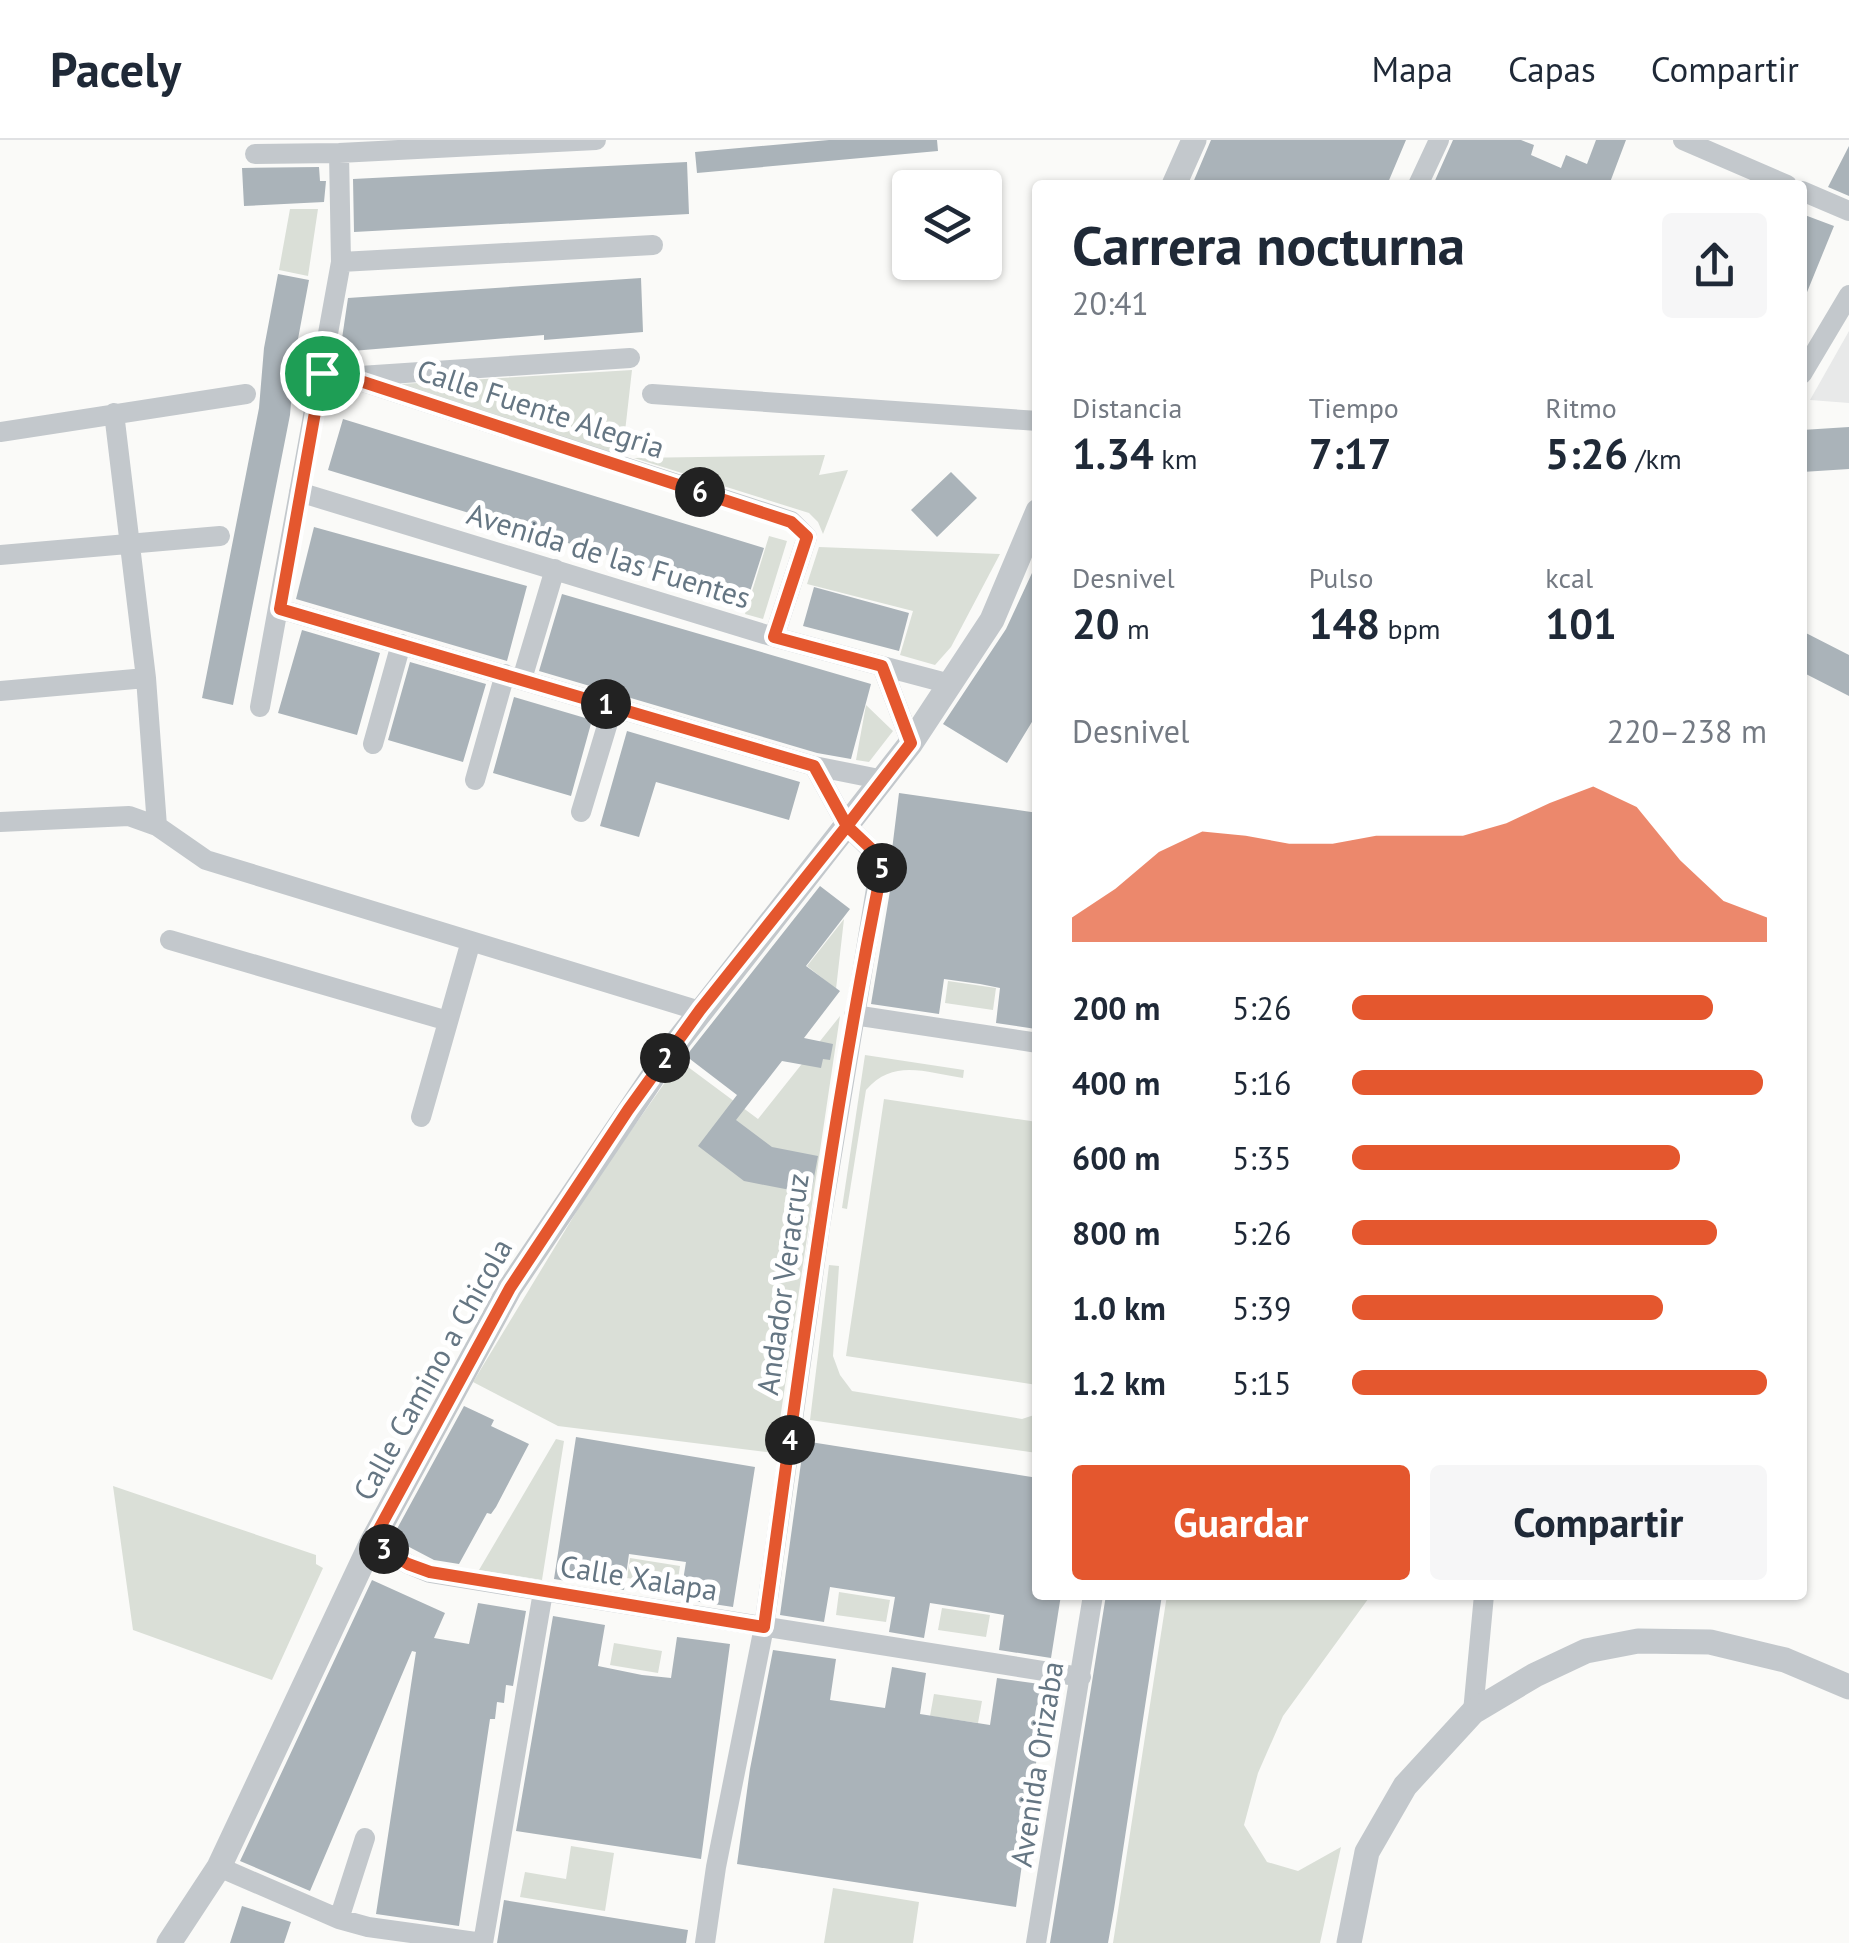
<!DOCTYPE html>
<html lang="es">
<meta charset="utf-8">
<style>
:root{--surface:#fff;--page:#f6f6f7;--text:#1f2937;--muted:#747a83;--line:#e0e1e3;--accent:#e4572e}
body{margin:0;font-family:"PT Sans",sans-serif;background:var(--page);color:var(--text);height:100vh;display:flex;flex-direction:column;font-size:38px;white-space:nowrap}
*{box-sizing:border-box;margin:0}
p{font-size:32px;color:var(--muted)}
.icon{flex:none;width:55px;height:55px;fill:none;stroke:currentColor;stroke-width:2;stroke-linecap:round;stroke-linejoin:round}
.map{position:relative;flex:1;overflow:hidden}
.side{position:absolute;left:1032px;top:40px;width:775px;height:1420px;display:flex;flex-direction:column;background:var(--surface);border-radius:10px;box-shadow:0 2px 8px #0004}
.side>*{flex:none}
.buttons{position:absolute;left:892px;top:30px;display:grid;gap:20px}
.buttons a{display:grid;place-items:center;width:110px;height:110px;border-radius:10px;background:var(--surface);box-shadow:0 2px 8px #0004;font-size:50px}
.pin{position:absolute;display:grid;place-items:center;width:85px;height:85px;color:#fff;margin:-42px;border:5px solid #fff;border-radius:50%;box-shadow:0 2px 10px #0007}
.km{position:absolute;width:50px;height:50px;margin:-25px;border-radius:50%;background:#222;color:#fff;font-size:28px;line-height:50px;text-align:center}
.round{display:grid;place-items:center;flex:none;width:105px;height:105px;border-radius:10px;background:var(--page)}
.overview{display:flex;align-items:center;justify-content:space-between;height:170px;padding:0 40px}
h1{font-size:55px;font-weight:700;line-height:75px}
.metrics{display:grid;grid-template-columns:repeat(3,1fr);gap:15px;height:170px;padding:10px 40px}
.metrics div{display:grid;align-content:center}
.metrics b{font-size:42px;font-weight:700}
.metrics small{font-size:28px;font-weight:400}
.metrics p{font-size:28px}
.chart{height:280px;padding:20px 40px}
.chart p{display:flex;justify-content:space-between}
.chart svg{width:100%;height:180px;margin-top:10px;fill:var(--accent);opacity:.7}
.button{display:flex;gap:20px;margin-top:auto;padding:20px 40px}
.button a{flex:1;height:115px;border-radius:10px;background:var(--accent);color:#fff;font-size:40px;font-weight:700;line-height:115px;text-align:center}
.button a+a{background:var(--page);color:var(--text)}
ul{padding:0 40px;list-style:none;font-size:32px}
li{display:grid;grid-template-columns:160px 120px 1fr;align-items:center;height:75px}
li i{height:25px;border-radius:12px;background:var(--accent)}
header{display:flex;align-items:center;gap:60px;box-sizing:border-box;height:140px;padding:0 50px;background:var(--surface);border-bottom:2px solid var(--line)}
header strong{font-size:48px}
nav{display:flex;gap:55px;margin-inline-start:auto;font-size:35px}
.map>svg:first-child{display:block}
</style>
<header>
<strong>Pacely</strong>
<nav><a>Mapa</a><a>Capas</a><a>Compartir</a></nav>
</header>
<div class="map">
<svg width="1849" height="1803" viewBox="0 0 1849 1803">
<rect width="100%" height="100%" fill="#fafaf8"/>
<path fill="#e8e9e9" d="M1849,191V263L1810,260Z"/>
<path fill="#dadfd7" d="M290,69H318L308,136L279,130Z
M632,230L622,318L401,244Z
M825,315L819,335L848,330L823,394L818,382L809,373L634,318Z
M769,396L787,401L763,479L745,474Z
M819,407L1000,414L951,507L935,525L900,515L913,471L807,444Z
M866,565L893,591L869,622L856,620Z
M844,779L836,849L807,826Z
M948,841L996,848L993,870L945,863Z
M840,876L775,1313L558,1286L473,1242L592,1046L680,921L758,979Z
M865,915L964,930L963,938C926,933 894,918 866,950L847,1069L842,1068Z
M884,959L1037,982V1245L846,1216Z
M829,1125L839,1126L833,1216L840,1235L852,1251L1022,1279L1037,1274V1313L810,1280Z
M556,1299L564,1301L542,1440L479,1430Z
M113,1346L316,1415V1424L323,1428L272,1540L133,1490Z
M630,1418L680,1426L677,1446L627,1438Z
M839,1452L890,1460L886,1482L836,1475Z
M1167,1455H1371L1283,1576L1258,1633L1244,1685L1267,1722L1298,1731L1341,1707L1320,1803H1113Z
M942,1468L990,1475L986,1497L938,1490Z
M614,1503L662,1511L658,1533L610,1525Z
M934,1554L982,1561L978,1583L930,1576Z
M571,1706L614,1713L605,1771L520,1757L525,1732L566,1739Z
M833,1748L919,1762L913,1803H824Z"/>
<path fill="#aab3b9" d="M829,0H937L938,11L697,33L695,12Z
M1211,0H1406L1387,45H1192Z
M1453,0H1521L1534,5L1531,15L1561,28L1566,15L1587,24L1596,0H1626L1609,45H1433Z
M1849,6V56L1828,47Z
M687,22L689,74L354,92L353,39Z
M319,27L320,41H326L324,62L244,66L242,28Z
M1802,74L1834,86L1803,162H1802Z
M278,134L309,140L295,215L290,275L233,565L202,558L259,268L264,208Z
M641,138L643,192L544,200V195L340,212L348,158Z
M343,279L764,408L748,458L328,330Z
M1849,287V329L1802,332V290Z
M951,332L977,358L937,397L911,370Z
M314,387L527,446L507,521L296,459Z
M1038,420V572L1007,623L943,584L1006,489Z
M814,447L909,473L899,511L803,486Z
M562,454L871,544L851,619L817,613L539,531Z
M302,490L380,513L357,595L278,573Z
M1802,491L1849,515V556L1802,532Z
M410,522L486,544L463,622L388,600Z
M514,557L592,580L571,656L493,633Z
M627,591L800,642L789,680L656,642L639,697L600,686Z
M899,653L1038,673L1036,889L996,883L1000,848L980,844L944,839L939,874L871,864L895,721L892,710Z
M820,746L850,769L806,826L840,851L804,898L833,904L830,920L823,919L821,928L782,921L736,980L772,1007L818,1016L811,1054L744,1041L698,1006L737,955L686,916Z
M464,1266L494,1280L491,1286L529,1304L496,1367L491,1374L487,1373L459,1424L434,1420L392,1398Z
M576,1297L755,1327L733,1467L680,1459L686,1422L629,1414L624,1450L554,1439Z
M804,1301L1038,1338V1455H1061L1051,1518L999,1510L1004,1475L975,1470L930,1463L924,1498L889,1492L895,1457L830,1447L824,1482L780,1475Z
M372,1440L445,1473L434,1498L469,1504L478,1463L526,1471L513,1546L506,1545L504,1563L497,1562L495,1579H490L459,1786L376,1774L416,1512L412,1511L310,1751L240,1721Z
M1106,1455H1162L1114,1769L1108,1803H1050Z
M553,1476L605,1485L598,1526L642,1535L671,1538L677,1497L730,1504L701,1719L516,1691Z
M773,1510L836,1519L830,1560L885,1568L892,1527L926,1533L920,1574L990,1585L997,1538L1047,1545L1016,1767L737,1724L750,1629Z
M504,1760L688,1790L686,1803H497Z
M242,1766L291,1782L284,1803H230Z"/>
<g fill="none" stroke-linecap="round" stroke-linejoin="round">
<path stroke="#c3c8cc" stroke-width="20" d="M1683,0L1787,45
M255,14L339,13L596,0
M1418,45L1439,0
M1802,51L1849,71
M341,122L653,105
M322,233L348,237L791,381L807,397L774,497
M1802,234L1849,155
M360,236L630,218
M652,254L1038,281
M114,273L146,538L157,686
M0,292L246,254
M299,352L774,497L882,526L911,603
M0,415L220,396
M280,469L814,626L847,686L881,719L820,1086L764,1487L716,1727L705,1803
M882,526L950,544
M522,539L555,429
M0,551L146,538
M260,567L341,122L339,13
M373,604L401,504
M814,626L884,640
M475,640L505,534
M581,672L613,566
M0,682L129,676L157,686L206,720L700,871
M170,800L448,881
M854,875L1038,903
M421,977L471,801
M372,1402L408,1424L430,1433L1081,1537
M1473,1572L1484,1455
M219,1727L339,1779L368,1787L483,1803
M339,1779L365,1698
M483,1803L543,1452
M1036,1803L1093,1455"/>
<path stroke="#c3c8cc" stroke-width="25" d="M1174,45L1194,0
M169,1803L219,1727L372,1402L510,1148L670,911L911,603L992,480L1038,371
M1349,1803L1367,1712L1405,1646L1473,1572L1535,1535L1586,1511L1638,1501L1710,1502L1785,1520L1849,1547"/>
</g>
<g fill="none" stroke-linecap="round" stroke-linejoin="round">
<defs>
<path id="route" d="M322,233L280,469L814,626L847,686L700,870L628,970L510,1148L372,1402L408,1424L430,1432L764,1487C799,1233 831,979 882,728V719L847,686L911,603L882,526L774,497L807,397L791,382L348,237L322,233"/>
</defs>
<use href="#route" stroke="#fff" stroke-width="20"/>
<use href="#route" stroke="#e4572e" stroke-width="12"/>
</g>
<g text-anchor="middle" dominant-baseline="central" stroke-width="10" stroke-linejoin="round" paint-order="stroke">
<g font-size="30" fill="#657683" stroke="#fff">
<text transform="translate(541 268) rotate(18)">Calle Fuente Alegria</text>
<text transform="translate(609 415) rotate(17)">Avenida de las Fuentes</text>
<text transform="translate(782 1144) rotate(-82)">Andador Veracruz</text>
<text transform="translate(432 1229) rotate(-61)">Calle Camino a Chicola</text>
<text transform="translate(639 1437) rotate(9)">Calle Xalapa</text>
<text transform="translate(1036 1624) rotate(-81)">Avenida Orizaba</text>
</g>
</g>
</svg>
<div class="buttons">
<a><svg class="icon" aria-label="layers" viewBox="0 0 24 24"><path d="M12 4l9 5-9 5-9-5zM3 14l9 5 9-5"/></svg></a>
</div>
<div class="pin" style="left:322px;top:233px;background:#1e9e55"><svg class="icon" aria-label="arrive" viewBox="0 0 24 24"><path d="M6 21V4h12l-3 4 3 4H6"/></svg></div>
<b class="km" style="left:606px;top:564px">1</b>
<b class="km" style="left:665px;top:918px">2</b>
<b class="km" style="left:384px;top:1409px">3</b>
<b class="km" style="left:790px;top:1300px">4</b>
<b class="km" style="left:882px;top:728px">5</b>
<b class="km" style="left:700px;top:352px">6</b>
<section class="side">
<div class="overview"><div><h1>Carrera nocturna</h1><p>20:41</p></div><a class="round"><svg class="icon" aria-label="share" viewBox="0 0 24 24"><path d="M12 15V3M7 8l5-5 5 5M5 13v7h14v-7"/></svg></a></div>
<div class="metrics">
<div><p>Distancia</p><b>1.34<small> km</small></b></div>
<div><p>Tiempo</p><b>7:17</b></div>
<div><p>Ritmo</p><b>5:26<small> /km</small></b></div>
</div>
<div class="metrics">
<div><p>Desnivel</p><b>20<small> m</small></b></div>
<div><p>Pulso</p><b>148<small> bpm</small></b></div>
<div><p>kcal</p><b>101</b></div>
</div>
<div class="chart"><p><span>Desnivel</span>220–238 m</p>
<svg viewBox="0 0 160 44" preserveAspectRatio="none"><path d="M0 44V38L10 31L20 22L30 17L40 18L50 20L60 20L70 18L80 18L90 18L100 15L110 10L120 6L130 11L140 24L150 34L160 38V44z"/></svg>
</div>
<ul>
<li><b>200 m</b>5:26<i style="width:87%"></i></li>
<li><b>400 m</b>5:16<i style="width:99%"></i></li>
<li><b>600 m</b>5:35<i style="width:79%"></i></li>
<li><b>800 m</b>5:26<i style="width:88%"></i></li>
<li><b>1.0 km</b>5:39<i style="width:75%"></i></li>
<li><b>1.2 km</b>5:15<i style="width:100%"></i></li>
</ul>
<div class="button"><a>Guardar</a><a>Compartir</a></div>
</section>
</div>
